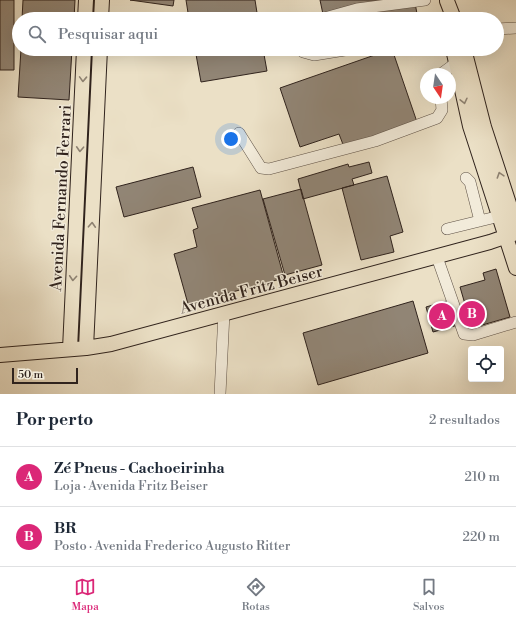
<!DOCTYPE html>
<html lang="pt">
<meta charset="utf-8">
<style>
:root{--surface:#fff;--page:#f6f6f7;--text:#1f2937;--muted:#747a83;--line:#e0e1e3;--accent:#db2777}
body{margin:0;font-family:"Libre Bodoni",serif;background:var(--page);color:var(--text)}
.controls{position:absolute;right:12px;bottom:12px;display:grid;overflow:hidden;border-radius:4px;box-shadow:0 4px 16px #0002}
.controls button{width:36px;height:36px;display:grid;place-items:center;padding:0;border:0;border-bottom:1px solid var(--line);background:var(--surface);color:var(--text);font:20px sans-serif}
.compass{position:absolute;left:420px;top:68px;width:36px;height:36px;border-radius:50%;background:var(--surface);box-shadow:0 4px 16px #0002;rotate:167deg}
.scale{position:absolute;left:12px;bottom:10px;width:66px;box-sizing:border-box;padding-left:4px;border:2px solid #30231d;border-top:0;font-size:11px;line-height:14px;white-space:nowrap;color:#30231d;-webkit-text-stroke:3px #f2ebda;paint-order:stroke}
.you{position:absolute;left:231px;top:139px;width:14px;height:14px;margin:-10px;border:3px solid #fff;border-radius:50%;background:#1a73e8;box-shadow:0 0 0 6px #1a73e833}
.badge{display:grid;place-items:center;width:26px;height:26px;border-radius:50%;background:var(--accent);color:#fff;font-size:13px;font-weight:700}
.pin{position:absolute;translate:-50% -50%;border:2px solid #fff;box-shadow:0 1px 4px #0006}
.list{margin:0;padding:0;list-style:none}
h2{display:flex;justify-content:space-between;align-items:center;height:52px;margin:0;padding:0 16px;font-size:17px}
h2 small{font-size:13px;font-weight:400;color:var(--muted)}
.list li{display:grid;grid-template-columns:26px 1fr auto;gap:12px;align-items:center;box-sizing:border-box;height:60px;padding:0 16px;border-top:1px solid var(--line)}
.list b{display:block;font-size:15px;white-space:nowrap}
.list p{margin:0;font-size:13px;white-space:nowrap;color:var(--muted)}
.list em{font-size:13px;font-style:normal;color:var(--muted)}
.icon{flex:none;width:22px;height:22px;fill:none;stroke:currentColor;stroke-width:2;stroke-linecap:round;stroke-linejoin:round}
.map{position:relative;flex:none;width:516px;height:394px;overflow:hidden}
.search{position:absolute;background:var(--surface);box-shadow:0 4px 16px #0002;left:12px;right:12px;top:12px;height:44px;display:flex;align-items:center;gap:10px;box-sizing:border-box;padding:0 14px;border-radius:22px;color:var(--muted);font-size:15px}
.sheet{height:172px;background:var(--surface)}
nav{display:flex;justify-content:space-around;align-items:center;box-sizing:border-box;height:56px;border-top:1px solid var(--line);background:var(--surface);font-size:11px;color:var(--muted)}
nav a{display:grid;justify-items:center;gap:2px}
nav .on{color:var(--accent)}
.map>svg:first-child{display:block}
</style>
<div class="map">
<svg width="516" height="394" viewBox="0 0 516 394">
<rect width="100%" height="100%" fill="#ebe0c6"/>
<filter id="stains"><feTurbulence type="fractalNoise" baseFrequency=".005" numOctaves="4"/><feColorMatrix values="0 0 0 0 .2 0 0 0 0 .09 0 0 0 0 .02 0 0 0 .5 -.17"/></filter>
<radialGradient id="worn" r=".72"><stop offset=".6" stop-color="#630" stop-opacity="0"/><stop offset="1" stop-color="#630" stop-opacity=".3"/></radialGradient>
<path fill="#918575" stroke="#30231d" d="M0 0H14V70H0Z
M23 0H75L74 19H22Z
M130 0H174L173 6Z
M186 0H255L258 19H189Z
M320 0H402L415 3 418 19H324Z
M21 49H72L69 100 18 97Z
M195 49H263L267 71 201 82Z
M392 49 417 122 344 147 339 134 300 147 280 88Z
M369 162 372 173 352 179 354 185 303 199 298 179 348 164 349 167Z
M193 167 201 197 124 217 116 187Z
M387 176 403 232 390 236 394 252 361 260 342 188Z
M301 189 322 265 285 275 263 199Z
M260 190 284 278 188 304 174 254 197 247 193 230 198 228 192 208Z
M496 269 510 317 472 328 460 287 485 280 483 273Z
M450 300 458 325 433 332 426 307Z
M413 301 428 353 318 385 303 333Z"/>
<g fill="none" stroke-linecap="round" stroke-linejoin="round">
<g stroke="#5f5247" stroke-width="12">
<path id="minor" d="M321 19 357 9 425 0
M497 29 516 28
M301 49 303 52 314 55 351 49
M441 74 456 63
M239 133 261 168 269 169 375 141 437 118 442 110 441 98
M466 178 470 182 480 221
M447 229 500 216
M437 257 464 334 473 335 516 322
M220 394 224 313"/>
</g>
<g stroke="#30231d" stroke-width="16">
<path id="major" d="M447 1 454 19
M85 19 86 0
M101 19 102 0
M453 49 470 126 516 268
M464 49 484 127 516 225
M86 348 100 49
M70 349 84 49
M0 355 86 348 111 344 490 242 516 233"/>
</g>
<use href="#minor" stroke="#f2ebda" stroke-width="11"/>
<use href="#major" stroke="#ebe0c6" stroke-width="14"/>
</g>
<defs><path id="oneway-chevron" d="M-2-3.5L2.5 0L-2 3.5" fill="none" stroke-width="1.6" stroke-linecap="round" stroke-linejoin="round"/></defs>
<g stroke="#8e8272">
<use href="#oneway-chevron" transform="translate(83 79) rotate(92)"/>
<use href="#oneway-chevron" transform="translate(464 101) rotate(77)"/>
<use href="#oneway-chevron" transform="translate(80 149) rotate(93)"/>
<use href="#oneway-chevron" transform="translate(500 175) rotate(-108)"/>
<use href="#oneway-chevron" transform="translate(92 225) rotate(-87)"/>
<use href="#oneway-chevron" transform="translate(73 278) rotate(94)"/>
</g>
<g text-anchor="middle" stroke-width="3" stroke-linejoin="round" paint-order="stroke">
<g font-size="16" fill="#30231d" stroke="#f2ebda">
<text transform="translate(60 198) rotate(-87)" y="6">Avenida Fernando Ferrari</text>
<text transform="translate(251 289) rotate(-15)" y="6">Avenida Fritz Beiser</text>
</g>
</g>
<rect width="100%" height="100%" filter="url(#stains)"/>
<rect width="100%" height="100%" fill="url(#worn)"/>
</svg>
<div class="controls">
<button><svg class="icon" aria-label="locate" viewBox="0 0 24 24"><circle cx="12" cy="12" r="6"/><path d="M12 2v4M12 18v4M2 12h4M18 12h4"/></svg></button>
</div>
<svg class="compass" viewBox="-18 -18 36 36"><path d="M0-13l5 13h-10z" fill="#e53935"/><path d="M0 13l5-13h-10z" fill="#747a83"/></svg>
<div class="scale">50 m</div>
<div class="you"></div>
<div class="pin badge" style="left:442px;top:316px">A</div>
<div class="pin badge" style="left:472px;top:314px">B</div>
<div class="search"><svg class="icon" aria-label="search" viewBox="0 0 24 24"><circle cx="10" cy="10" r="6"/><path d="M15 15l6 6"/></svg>Pesquisar aqui</div>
</div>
<section class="sheet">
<h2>Por perto<small>2 resultados</small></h2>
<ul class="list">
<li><span class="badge">A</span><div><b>Zé Pneus - Cachoeirinha</b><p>Loja · Avenida Fritz Beiser</p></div><em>210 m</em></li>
<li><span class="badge">B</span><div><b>BR</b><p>Posto · Avenida Frederico Augusto Ritter</p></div><em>220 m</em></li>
</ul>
</section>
<nav>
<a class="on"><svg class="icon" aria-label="map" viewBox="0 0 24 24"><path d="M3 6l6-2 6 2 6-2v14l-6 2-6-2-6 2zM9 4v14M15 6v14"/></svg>Mapa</a>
<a><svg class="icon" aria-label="directions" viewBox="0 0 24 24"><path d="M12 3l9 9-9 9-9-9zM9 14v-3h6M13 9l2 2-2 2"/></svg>Rotas</a>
<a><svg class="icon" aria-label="saved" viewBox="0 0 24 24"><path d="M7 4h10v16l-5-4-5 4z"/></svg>Salvos</a>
</nav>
